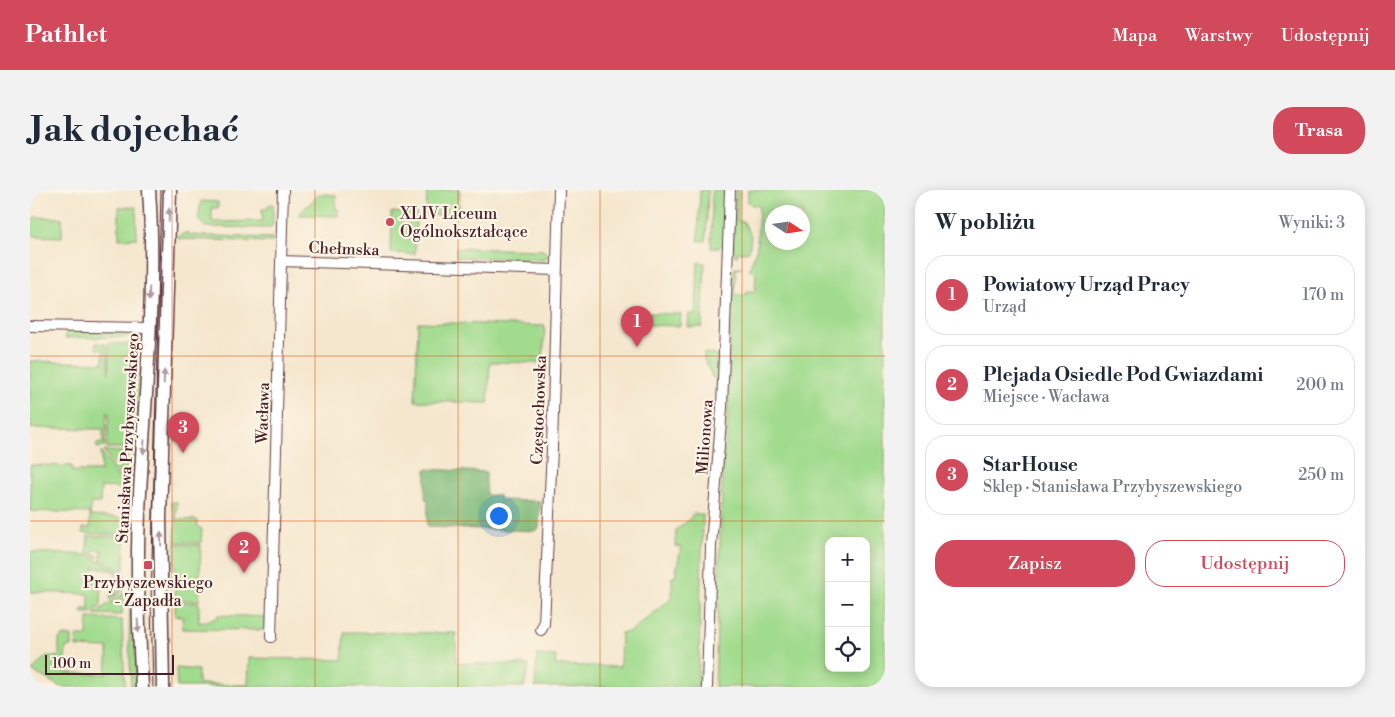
<!DOCTYPE html>
<html lang="pl">
<meta charset="utf-8">
<style>
:root{--surface:#fff;--page:#f2f2f3;--text:#1f2937;--muted:#747a83;--line:#e0e1e3;--accent:#d1495b}
body{margin:0;font-family:"Libre Bodoni",serif;background:var(--page);color:var(--text)}
.controls{position:absolute;right:15px;bottom:15px;display:grid;overflow:hidden;border-radius:10px;box-shadow:0 2px 12px #0003}
.controls button{width:45px;height:45px;display:grid;place-items:center;padding:0;border:0;border-bottom:1px solid var(--line);background:var(--surface);color:var(--text);font:25px sans-serif}
.compass{position:absolute;left:735px;top:15px;width:45px;height:45px;border-radius:50%;background:var(--surface);box-shadow:0 2px 12px #0003;rotate:102deg}
.scale{position:absolute;left:15px;bottom:12px;width:129px;box-sizing:border-box;padding-left:5px;border:2px solid #4a1f2b;border-top:0;font-size:14px;line-height:18px;white-space:nowrap;color:#4a1f2b;-webkit-text-stroke:4px #fcf5e5;paint-order:stroke}
.you{position:absolute;left:468px;top:325px;width:18px;height:18px;margin:-12px;border:4px solid #fff;border-radius:50%;background:#1a73e8;box-shadow:0 0 0 8px #1a73e833}
.badge{display:grid;place-items:center;width:32px;height:32px;border-radius:50%;background:var(--accent);color:#fff;font-size:16px;font-weight:700}
.pin{position:absolute;translate:-50% -41px;filter:drop-shadow(0 1px 2px #0008)}
.pin::after{content:'';position:absolute;top:26px;width:18px;height:15px;background:inherit;clip-path:polygon(0 0,100% 0,50% 100%)}
.list{margin:0;padding:0;list-style:none}
h2{display:flex;justify-content:space-between;align-items:center;height:65px;margin:0;padding:0 20px;font-size:21px}
h2 small{font-size:16px;font-weight:400;color:var(--muted)}
.list li{display:grid;grid-template-columns:32px 1fr auto;gap:15px;align-items:center;box-sizing:border-box;height:80px;margin:0 10px 10px;padding:0 10px;border:1px solid var(--line);border-radius:20px}
.list b{display:block;font-size:19px;white-space:nowrap}
.list p{margin:0;font-size:16px;white-space:nowrap;color:var(--muted)}
.list em{font-size:16px;font-style:normal;color:var(--muted)}
.actions{display:flex;gap:10px;padding:15px 20px}
.actions a{flex:1;padding:11px 0;border:1px solid var(--accent);border-radius:20px;text-align:center;font-size:18px;color:var(--accent)}
.actions .main{background:var(--accent);color:#fff}
.icon{flex:none;width:28px;height:28px;fill:none;stroke:currentColor;stroke-width:2;stroke-linecap:round;stroke-linejoin:round}
.map{position:relative;flex:none;width:855px;height:497px;overflow:hidden;border-radius:20px}
header{display:flex;align-items:center;gap:30px;box-sizing:border-box;height:70px;padding:0 25px;background:var(--accent);color:#fff}
header strong{font-size:24px}
nav{display:flex;gap:28px;margin-inline-start:auto;font-size:18px}
.intro{display:flex;align-items:center;justify-content:space-between;box-sizing:border-box;height:120px;padding:0 30px}
h1{margin:0;font-size:35px}
.button{padding:12px 22px;border-radius:20px;background:var(--accent);color:#fff;font-size:18px;font-weight:700}
main{display:flex;gap:30px;padding:0 30px}
aside{flex:1;background:var(--surface);border-radius:20px;box-shadow:0 2px 12px #0003}
.map>svg:first-child{display:block}
</style>
<header>
<strong>Pathlet</strong>
<nav><a>Mapa</a><a>Warstwy</a><a>Udostępnij</a></nav>
</header>
<div class="intro"><h1>Jak dojechać</h1><a class="button">Trasa</a></div>
<main>
<div class="map">
<svg width="855" height="497" viewBox="0 0 855 497">
<rect width="100%" height="100%" fill="#fcf5e5"/>
<filter id="ink" filterUnits="userSpaceOnUse"><feTurbulence type="fractalNoise" baseFrequency=".02" numOctaves="2"/><feDisplacementMap in="SourceGraphic" scale="10" xChannelSelector="R" yChannelSelector="G"/><feConvolveMatrix kernelMatrix="1 2 1 2 8 2 1 2 1" color-interpolation-filters="sRGB"/></filter>
<filter id="wash" filterUnits="userSpaceOnUse"><feTurbulence type="fractalNoise" baseFrequency=".0096" numOctaves="4" result="noise"/><feDisplacementMap in="SourceGraphic" scale="20" xChannelSelector="R" yChannelSelector="G"/><feGaussianBlur stdDeviation="1.12" result="paint"/><feColorMatrix in="noise" values="0 0 0 0 0 0 0 0 0 0 0 0 0 0 0 0 0 1.4 0 .05"/><feComposite in="paint" operator="in"/></filter>
<g filter="url(#wash)">
<rect width="100%" height="100%" fill="#f5e7ce"/>
<path fill="#a1db8e" stroke="#767d5c" fill-rule="evenodd" d="M397 0H430L429 25H396Z
M670 0H678L676 51H668Z
M682 0H696L694 53 689 58H681Z
M705 0H709L708 31 714 32 721 46 719 61 707 63V67L703 63Z
M718 0H855V497H685L693 268 697 240 702 83 705 78H713L706 79 705 105H715L718 101H725L726 82 719 80 727 57 729 16 722 15 718 12ZM772 22V52H742V22ZM799 351H836V478H799Z
M289 4 306 5V20H309V26L268 25Z
M171 11 188 12V18H182V32L233 31 232 19H238V15L243 14V35L239 38 175 37 168 30Z
M89 17H106L107 48 89 49Z
M362 22 386 23 385 64 361 63Z
M5 27 32 28V47L5 46 1 44 0 32Z
M158 42V45L243 48V52L148 49V46Z
M426 58 513 60 518 64 515 70 426 67Z
M668 72 675 73 672 137H658L659 124H666Z
M619 123 651 124 650 136 619 135Z
M388 132 515 136 513 173 460 172 458 213 385 211Z
M36 140 99 142 98 147 35 148Z
M108 143 113 148 110 241 106 295 103 296Z
M66 153 76 154 79 184V153L101 154 97 258H77L79 223H77L75 256 67 258V253H73V239L0 238V171L73 173V159H66Z
M674 163 683 164 689 168 688 189 683 188 674 169Z
M74 261 97 262V296L76 264Z
M71 262 96 298 71 297 70 313H61L60 326 96 328 95 345 52 343 53 338H60V323L0 321V275L42 276V281H71Z
M141 312H147L146 329 167 330V336L172 339 171 353 145 352 146 330Z
M663 324H673L668 497H505L507 465 526 466 525 475 590 477 591 443 600 442 642 408V387H645L651 357 645 356 646 340 658 331Z
M58 346 95 347 94 382 71 370 72 360H64L63 365H68L67 368 57 362Z
M145 354 171 355 169 411 145 410Z
M0 362 57 365 94 384V393H91L90 399 94 400 80 410V405H85L86 382 64 377 63 391H72L71 416 61 423H52V419H59V404L0 402Z
M100 397H102L107 497H101L99 451Z
M94 403 92 425 64 424Z
M145 412 169 413V433L187 428 188 425 236 427V440L153 439 152 426H145Z
M58 428 92 430 95 497H31L2 481 16 466 29 467V449L33 446H42V457H36L34 483 76 484 78 458 46 457 47 446H57Z
M314 442 426 443V473L499 475 494 497H147L146 478 168 480V494L218 495 219 468 312 470Z"/>
<path fill="#80bb79" stroke="#656d52" d="M396 279 456 282V305H469V310L510 311 509 338 505 341 397 337 398 309H395Z"/>
</g>
<g filter="url(#ink)">
<g fill="none" stroke-linecap="round" stroke-linejoin="round">
<g stroke="#643d43" stroke-width="12">
<path id="minor" d="M251 71 527 80
M0 136 118 138
M511 440 514 434 522 259 529 0
M241 447 253 0
M677 497 681 356 692 218 700 0"/>
</g>
<g stroke="#643d43" stroke-width="15">
<path id="major" d="M112 497C108 432 106 368 110 303 115 203 126 101 119 0
M133 497 130 329 140 0"/>
</g>
<use href="#minor" stroke="#fff" stroke-width="10"/>
<use href="#major" stroke="#fff" stroke-width="12"/>
<path stroke="#4a1f2b" stroke-width="1" d="M123 497 121 413 131 0"/>
</g>
<defs><path id="oneway-solid" d="M-6-.8H1V-3.2L6.5 0L1 3.2V.8H-6Z" transform="scale(1.25)"/></defs>
<g fill="#ae9aa0">
<use href="#oneway-solid" transform="translate(139 25) rotate(-88)"/>
<use href="#oneway-solid" transform="translate(119 104) rotate(92)"/>
<use href="#oneway-solid" transform="translate(134 187) rotate(-88)"/>
<use href="#oneway-solid" transform="translate(114 257) rotate(94)"/>
<use href="#oneway-solid" transform="translate(131 349) rotate(-92)"/>
<use href="#oneway-solid" transform="translate(108 436) rotate(87)"/>
</g>
</g>
<path fill="none" stroke="#e0560e" stroke-width="1" stroke-opacity="0.55" d="M142 0V497M285 0V497M428 0V497M570 0V497M712 0V497M0 166H855M0 331H855"/>
<g fill="#d1495b" stroke="#fcf5e5" stroke-width="2">
<circle cx="360" cy="32" r="5"/>
<rect x="113" y="370" width="10" height="10" rx="2.5"/>
</g>
<g text-anchor="middle" stroke-width="4.5" stroke-linejoin="round" paint-order="stroke">
<g font-size="16" fill="#4a1f2b" stroke="#fcf5e5" text-anchor="start">
<text x="370" y="29">XLIV Liceum<tspan x="370" dy="18">Ogólnokształcące</tspan></text>
<text x="118" y="398" text-anchor="middle">Przybyszewskiego<tspan x="118" dy="18">- Zapadła</tspan></text>
</g>
<g font-size="16" fill="#4a1f2b" stroke="#fcf5e5">
<text transform="translate(314 58) rotate(2)" y="6">Chełmska</text>
<text transform="translate(508 220) rotate(-88)" y="6">Częstochowska</text>
<text transform="translate(232 223) rotate(-88)" y="6">Wacława</text>
<text transform="translate(674 247) rotate(-86)" y="6">Milionowa</text>
<text transform="translate(97 248) rotate(-87)" y="6">Stanisława Przybyszewskiego</text>
</g>
</g>
</svg>
<div class="controls">
<button>+</button>
<button>−</button>
<button><svg class="icon" aria-label="locate" viewBox="0 0 24 24"><circle cx="12" cy="12" r="6"/><path d="M12 2v4M12 18v4M2 12h4M18 12h4"/></svg></button>
</div>
<svg class="compass" viewBox="-18 -18 36 36"><path d="M0-13l5 13h-10z" fill="#e53935"/><path d="M0 13l5-13h-10z" fill="#747a83"/></svg>
<div class="scale">100 m</div>
<div class="you"></div>
<div class="pin badge" style="left:607px;top:157px">1</div>
<div class="pin badge" style="left:214px;top:383px">2</div>
<div class="pin badge" style="left:153px;top:263px">3</div>
</div>
<aside>
<h2>W pobliżu<small>Wyniki: 3</small></h2>
<ul class="list">
<li><span class="badge">1</span><div><b>Powiatowy Urząd Pracy</b><p>Urząd</p></div><em>170 m</em></li>
<li><span class="badge">2</span><div><b>Plejada Osiedle Pod Gwiazdami</b><p>Miejsce · Wacława</p></div><em>200 m</em></li>
<li><span class="badge">3</span><div><b>StarHouse</b><p>Sklep · Stanisława Przybyszewskiego</p></div><em>250 m</em></li>
</ul>
<div class="actions"><a class="main">Zapisz</a><a>Udostępnij</a></div>
</aside>
</main>
